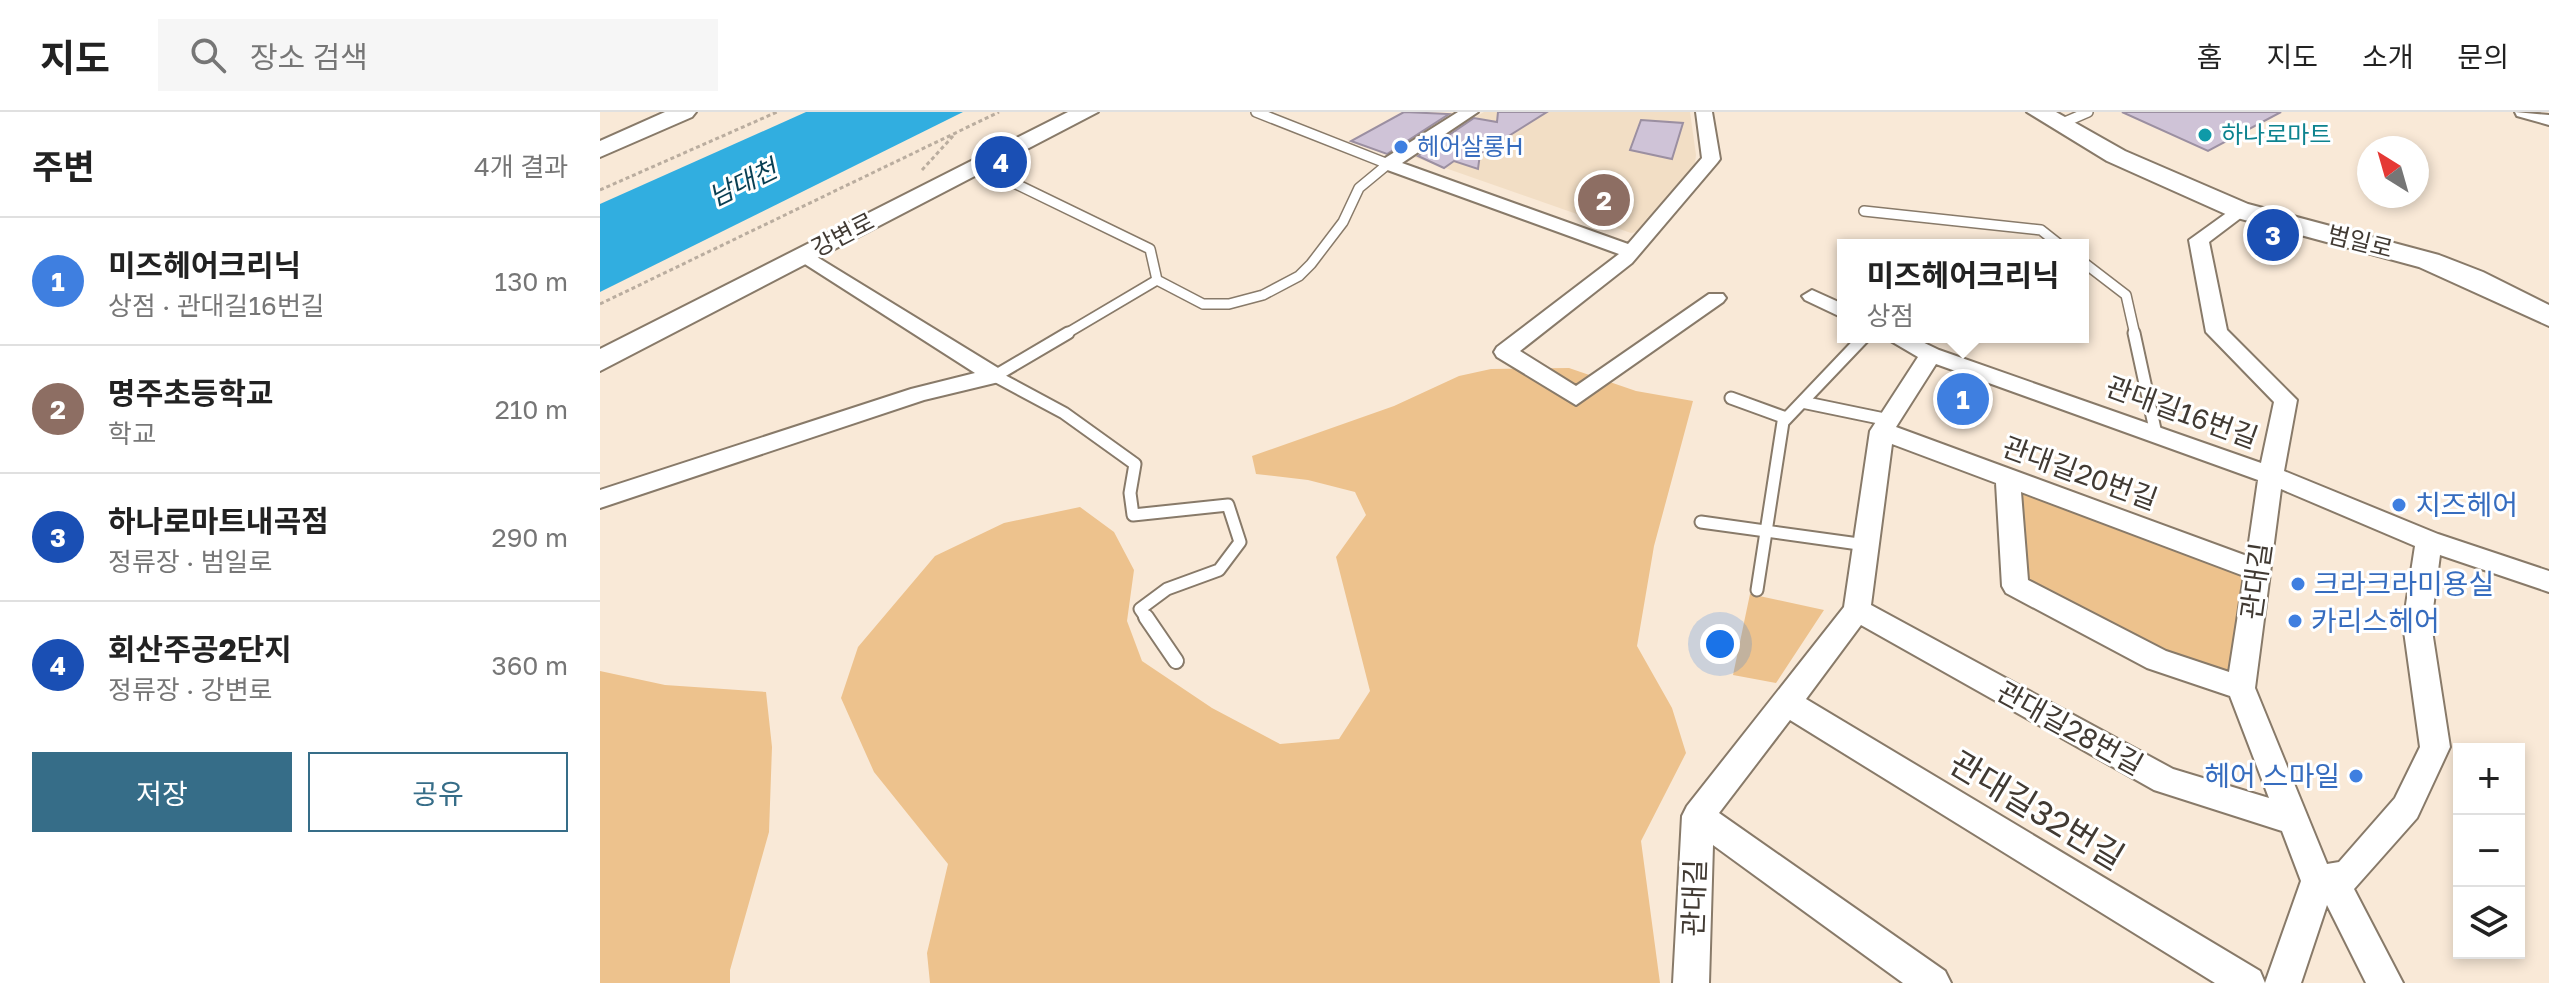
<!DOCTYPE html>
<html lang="ko">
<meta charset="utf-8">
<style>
:root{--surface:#fff;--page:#f6f6f6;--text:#222;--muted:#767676;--line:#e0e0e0;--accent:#366d88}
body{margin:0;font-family:"Golos Text","Noto Sans KR",sans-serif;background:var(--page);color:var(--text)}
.controls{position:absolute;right:24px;bottom:24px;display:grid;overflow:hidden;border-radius:0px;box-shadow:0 4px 12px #0003}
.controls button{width:72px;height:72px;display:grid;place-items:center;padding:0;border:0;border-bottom:2px solid var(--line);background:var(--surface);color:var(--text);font:40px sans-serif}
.compass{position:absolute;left:1757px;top:24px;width:72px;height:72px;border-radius:50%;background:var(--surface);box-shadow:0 4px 12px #0003;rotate:323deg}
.you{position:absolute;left:1120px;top:532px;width:28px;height:28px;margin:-20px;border:6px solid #fff;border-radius:50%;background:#1a73e8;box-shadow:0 0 0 12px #1a73e833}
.badge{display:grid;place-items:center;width:52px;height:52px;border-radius:50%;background:var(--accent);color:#fff;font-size:26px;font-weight:700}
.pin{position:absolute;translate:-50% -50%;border:4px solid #fff;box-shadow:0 2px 8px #0006}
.popup{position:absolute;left:1237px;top:127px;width:252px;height:104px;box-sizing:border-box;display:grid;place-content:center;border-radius:0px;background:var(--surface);filter:drop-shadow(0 2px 6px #0005);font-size:26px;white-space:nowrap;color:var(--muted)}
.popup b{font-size:30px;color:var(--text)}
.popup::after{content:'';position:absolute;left:50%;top:100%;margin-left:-16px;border:16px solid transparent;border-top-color:var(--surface)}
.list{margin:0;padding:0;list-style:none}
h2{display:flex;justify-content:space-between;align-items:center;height:104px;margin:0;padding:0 32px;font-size:34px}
h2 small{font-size:26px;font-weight:400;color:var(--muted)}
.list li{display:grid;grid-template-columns:52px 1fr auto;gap:24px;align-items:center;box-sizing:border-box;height:128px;padding:0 32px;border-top:2px solid var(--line)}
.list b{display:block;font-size:30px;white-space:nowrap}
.list p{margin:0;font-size:26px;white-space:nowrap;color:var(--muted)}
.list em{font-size:26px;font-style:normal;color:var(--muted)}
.actions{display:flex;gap:16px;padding:24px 32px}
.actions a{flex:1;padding:18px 0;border:2px solid var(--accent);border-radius:0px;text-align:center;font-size:28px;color:var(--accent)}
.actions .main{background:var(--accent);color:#fff}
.icon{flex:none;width:44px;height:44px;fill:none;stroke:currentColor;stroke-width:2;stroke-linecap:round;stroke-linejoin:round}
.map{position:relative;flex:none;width:1949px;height:871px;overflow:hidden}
header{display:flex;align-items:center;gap:48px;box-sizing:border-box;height:112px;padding:0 40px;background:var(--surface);border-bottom:2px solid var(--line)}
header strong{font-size:38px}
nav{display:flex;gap:44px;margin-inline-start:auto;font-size:28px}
.search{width:560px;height:72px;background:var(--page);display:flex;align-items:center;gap:20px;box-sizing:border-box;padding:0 28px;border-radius:0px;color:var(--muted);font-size:30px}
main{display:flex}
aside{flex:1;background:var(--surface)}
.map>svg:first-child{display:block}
</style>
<header>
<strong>지도</strong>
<div class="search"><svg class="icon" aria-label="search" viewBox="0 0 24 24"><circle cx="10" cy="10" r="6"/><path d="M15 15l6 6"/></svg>장소 검색</div>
<nav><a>홈</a><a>지도</a><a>소개</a><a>문의</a></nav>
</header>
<main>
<aside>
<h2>주변<small>4개 결과</small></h2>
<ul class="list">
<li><span class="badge" style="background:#3f7fe0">1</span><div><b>미즈헤어크리닉</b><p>상점 · 관대길16번길</p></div><em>130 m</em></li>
<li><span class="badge" style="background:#8d6e63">2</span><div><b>명주초등학교</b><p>학교</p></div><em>210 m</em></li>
<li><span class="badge" style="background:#1a4fb4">3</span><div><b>하나로마트내곡점</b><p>정류장 · 범일로</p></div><em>290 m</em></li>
<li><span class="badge" style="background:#1a4fb4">4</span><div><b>회산주공2단지</b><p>정류장 · 강변로</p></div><em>360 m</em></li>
</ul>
<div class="actions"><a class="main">저장</a><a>공유</a></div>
</aside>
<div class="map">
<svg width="1949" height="871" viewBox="0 0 1949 871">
<rect width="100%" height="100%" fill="#f9e9d7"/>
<path fill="#f2dec5" d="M884 0H1090L1096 43 1094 59 1049 118 1031 121 811 44Z"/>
<path fill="#edc28d" d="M969 256 1036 279 1093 289 1054 434 1037 534 1072 596 1086 641 1041 729 1060 871H330L327 841 348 752 274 660 241 586 258 535 335 444 404 411 480 395 514 420 534 458 527 509 542 549 612 596 680 632 739 627 770 579 736 445 766 403 755 380 708 368 656 362 652 344 794 294 859 264 891 257Z
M1408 366 1657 458 1641 576 1415 474Z
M1150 482 1224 498 1176 571 1133 563Z
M0 559 65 573 166 580 172 635 169 720 130 858V871H0Z"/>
<path fill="#31aee0" d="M206 0H363L0 180V92Z"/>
<path fill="#cfc3d7" stroke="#9b8fa1" stroke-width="2" d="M804 0 849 2 787 42 751 29Z
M898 0H947L880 42 878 57 854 49 844 56 818 44 874 6 897 10Z
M1522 0H1681L1608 39Z
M1041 8 1083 11 1072 47 1030 38Z"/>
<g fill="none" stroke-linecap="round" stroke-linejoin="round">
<g stroke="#887a69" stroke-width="12">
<path id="lane-far2" d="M1458 13 1488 0
M410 69 550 137 557 168
M1264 99 1441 118 1460 133
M1483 150 1526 183 1535 223
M557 168 603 192H629L663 183 699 164 711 152 743 110 759 76 788 52 656 0
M464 223 557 168"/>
</g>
<g stroke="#887a69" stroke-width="15">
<path id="lane-far1" d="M1534 221 1556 322
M395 264 464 301 535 352 530 381 533 403 628 393 640 430 619 458 567 477 540 497 547 507
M395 264 468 221
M1131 286 1186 306
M1202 290 1289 308
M1101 410 1266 433
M1157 478 1183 310 1264 225"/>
</g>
<g stroke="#887a69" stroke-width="18">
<path id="lane" d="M546 505 576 549"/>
</g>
<g stroke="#887a69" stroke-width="4">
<path id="street" d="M858 0H878L802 51 1028 132 1102 46 1096 0H1112L1120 47 1117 51 1032 151 920 239 976 274 1109 182H1123L1126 186 1123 190 976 293 897 245 894 240 897 235 1019 142 782 56V48Z
M1915 0 1949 3V13L1917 4Z
M1639 92 1648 98 1646 102 1609 130 1627 218 1697 288 1684 359 1838 422 1949 459V480L1840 443 1831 512 1850 635 1817 706 1754 777 1803 871H1766L1727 793 1701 871H1615L1190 608 1119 701 1345 859 1351 871H1303L1113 733 1109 871H1073L1082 704 1087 694 1244 495 1270 319 1318 245 1284 225H1312L1339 238 1661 351 1674 290 1606 220 1589 128ZM1336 252 1658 368 1647 444 1296 315ZM1292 332 1396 371 1402 474 1406 481 1547 556 1630 584 1669 686 1573 657 1271 493ZM1681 377 1815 434 1803 512 1820 635 1795 686 1739 750 1727 752 1655 576ZM1421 380 1644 464 1629 560 1566 539 1428 468ZM1261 513 1554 678 1682 719 1701 769 1665 871 1660 859 1206 587Z
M204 137 403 259 406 264 403 269 324 288 0 396V378L311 277 375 261 197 147 194 143Z
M1212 178 1243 192V206L1205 188 1202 184Z"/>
</g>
<g stroke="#887a69" stroke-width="4">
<path id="secondary" d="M65 0H96L92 5 0 45V29Z
M468 0H498L0 259V237Z
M1427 0H1456L1525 39 1648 92 1839 143 1883 160 1949 193V214L1819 155 1630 104 1507 49Z"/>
</g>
<path stroke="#baad9f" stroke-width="3" stroke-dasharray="4 3" stroke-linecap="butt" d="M322 58 354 23
M0 78 177 0
M0 192 399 0"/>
<use href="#lane-far2" stroke="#fff" stroke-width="9"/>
<use href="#lane-far1" stroke="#fff" stroke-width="11"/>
<use href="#lane" stroke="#fff" stroke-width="14"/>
<use href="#street" fill="#fff" fill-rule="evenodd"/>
<use href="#secondary" fill="#fff" fill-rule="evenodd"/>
</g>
<circle fill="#0f9aa8" stroke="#fff" stroke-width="3" cx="1605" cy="23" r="8"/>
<g fill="#3f7fe0" stroke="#fff" stroke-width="3">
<circle cx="801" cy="35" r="8"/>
<circle cx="1799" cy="393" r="8"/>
<circle cx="1698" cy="472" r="8"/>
<circle cx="1695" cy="509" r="8"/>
<circle cx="1756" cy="664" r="8"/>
</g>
<g text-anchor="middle" stroke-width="6" stroke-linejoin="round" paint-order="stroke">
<g font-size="24" fill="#0d838f" stroke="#fff" text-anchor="start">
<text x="1621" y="31">하나로마트</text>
</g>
<g font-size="24" fill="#366cbe" stroke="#fff" text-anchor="start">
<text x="817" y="43">헤어살롱H</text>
</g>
<g font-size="24" fill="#413a33" stroke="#fff">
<text transform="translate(243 123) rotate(-27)" y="8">강변로</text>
<text transform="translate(1760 130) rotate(14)" y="8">범일로</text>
</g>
<g font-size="26" font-style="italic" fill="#0a3f53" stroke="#fff">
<text transform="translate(143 71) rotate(-26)" y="9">남대천</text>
</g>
<g font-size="28" fill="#413a33" stroke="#fff">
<text transform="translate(1582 300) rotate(20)" y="10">관대길16번길</text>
<text transform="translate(1480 361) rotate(20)" y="10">관대길20번길</text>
<text transform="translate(1656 469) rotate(-82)" y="10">관대길</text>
<text transform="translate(1470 616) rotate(29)" y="10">관대길28번길</text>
<text transform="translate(1094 786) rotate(-88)" y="10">관대길</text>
</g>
<g font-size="28" fill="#366cbe" stroke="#fff" text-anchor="start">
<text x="1815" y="403">치즈헤어</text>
<text x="1714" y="482">크라크라미용실</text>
<text x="1711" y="519">카리스헤어</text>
<text x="1740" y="674" text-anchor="end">헤어 스마일</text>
</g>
<g font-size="34" fill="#413a33" stroke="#fff">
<text transform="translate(1437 698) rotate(31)" y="12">관대길32번길</text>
</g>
</g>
</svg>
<div class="controls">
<button>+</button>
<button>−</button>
<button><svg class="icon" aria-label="layers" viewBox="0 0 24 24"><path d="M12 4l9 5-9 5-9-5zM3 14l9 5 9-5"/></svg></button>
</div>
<svg class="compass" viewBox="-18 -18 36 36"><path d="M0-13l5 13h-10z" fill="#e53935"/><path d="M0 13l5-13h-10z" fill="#767676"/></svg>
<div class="you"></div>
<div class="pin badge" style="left:1363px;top:287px;background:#3f7fe0">1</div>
<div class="popup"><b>미즈헤어크리닉</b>상점</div>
<div class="pin badge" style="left:1004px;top:88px;background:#8d6e63">2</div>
<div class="pin badge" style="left:1673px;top:123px;background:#1a4fb4">3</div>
<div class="pin badge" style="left:401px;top:50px;background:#1a4fb4">4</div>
</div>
</main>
